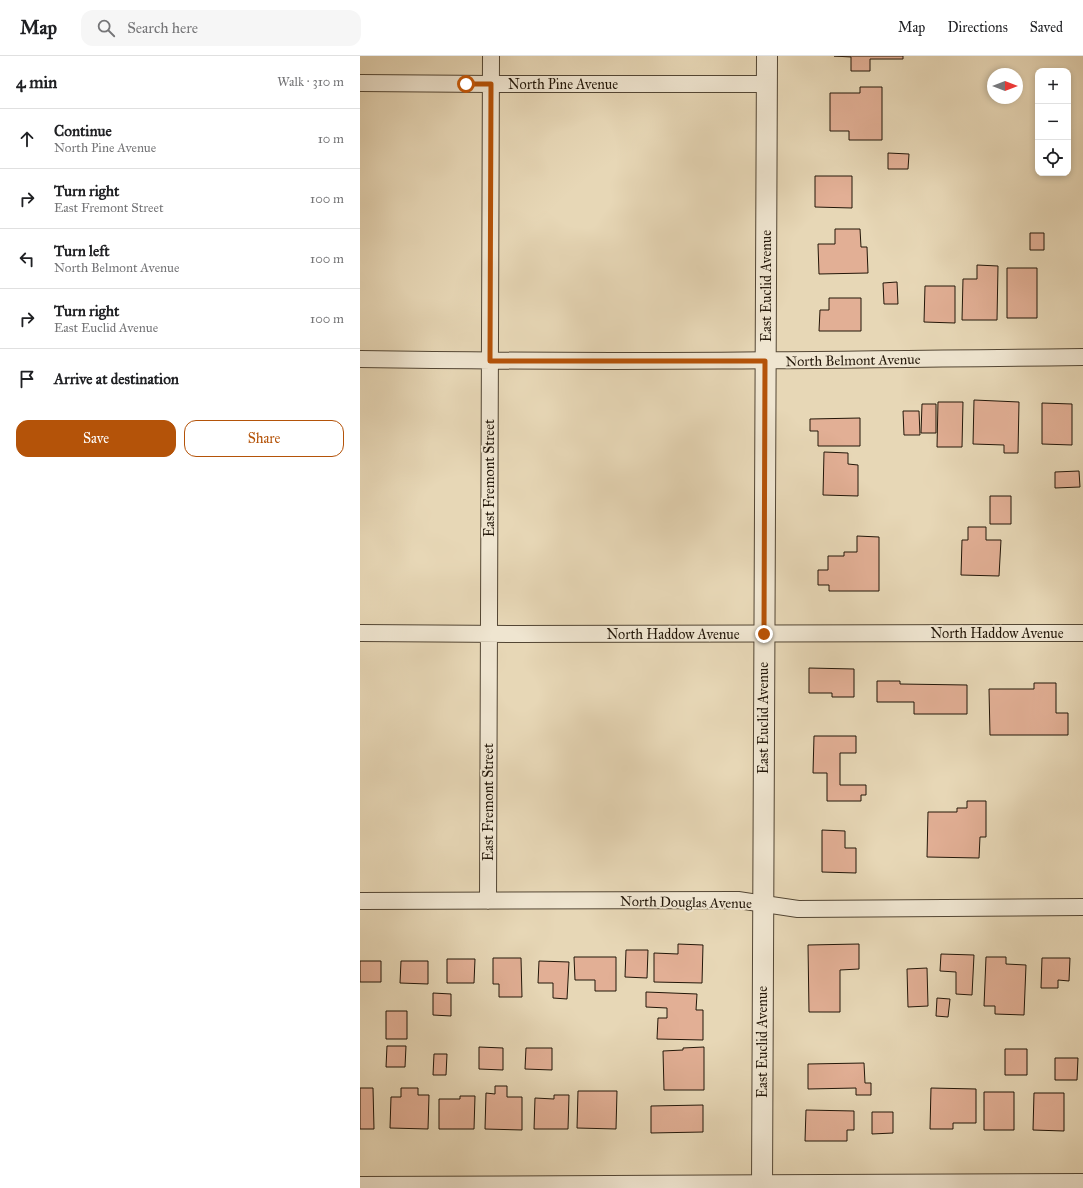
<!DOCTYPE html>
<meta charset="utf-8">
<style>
:root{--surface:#fff;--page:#f6f6f6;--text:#202124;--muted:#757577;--line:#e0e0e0;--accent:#b45309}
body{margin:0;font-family:"IM FELL Great Primer",serif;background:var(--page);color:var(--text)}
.controls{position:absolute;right:12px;top:12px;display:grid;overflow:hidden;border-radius:8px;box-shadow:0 2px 6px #0003}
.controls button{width:36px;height:36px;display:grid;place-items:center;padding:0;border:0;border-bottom:1px solid var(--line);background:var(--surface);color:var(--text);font:20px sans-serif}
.compass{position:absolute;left:627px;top:12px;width:36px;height:36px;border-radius:50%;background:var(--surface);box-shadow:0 2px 6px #0003;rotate:90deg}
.stop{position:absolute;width:12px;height:12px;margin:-9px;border:3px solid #b45309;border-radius:50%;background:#fff}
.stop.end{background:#b45309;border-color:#fff;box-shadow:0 1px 4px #0008}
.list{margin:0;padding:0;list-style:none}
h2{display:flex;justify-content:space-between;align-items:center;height:52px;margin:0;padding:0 16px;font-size:17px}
h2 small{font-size:13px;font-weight:400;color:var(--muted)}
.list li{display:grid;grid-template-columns:26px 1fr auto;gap:12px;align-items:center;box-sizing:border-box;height:60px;padding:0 16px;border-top:1px solid var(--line)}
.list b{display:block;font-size:15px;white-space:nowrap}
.list p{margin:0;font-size:13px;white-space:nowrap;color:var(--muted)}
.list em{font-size:13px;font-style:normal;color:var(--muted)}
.actions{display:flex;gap:8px;padding:12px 16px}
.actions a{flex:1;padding:9px 0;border:1px solid var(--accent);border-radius:12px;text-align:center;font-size:14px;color:var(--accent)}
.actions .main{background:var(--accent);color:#fff}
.icon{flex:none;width:22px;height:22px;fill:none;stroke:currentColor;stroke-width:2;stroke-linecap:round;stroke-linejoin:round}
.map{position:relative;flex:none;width:723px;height:1132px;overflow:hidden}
header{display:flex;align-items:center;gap:24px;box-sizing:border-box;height:56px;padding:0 20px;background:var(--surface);border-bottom:1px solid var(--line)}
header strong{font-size:19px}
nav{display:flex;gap:22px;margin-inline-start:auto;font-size:14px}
.search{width:280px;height:36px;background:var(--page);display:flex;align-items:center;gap:10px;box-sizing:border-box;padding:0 14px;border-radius:12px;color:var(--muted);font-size:15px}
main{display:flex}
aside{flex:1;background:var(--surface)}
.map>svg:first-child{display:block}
</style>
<header>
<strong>Map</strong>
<div class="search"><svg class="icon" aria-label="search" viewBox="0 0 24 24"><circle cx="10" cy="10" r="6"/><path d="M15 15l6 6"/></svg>Search here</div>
<nav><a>Map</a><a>Directions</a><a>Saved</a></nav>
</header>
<main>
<aside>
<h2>4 min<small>Walk · 310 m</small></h2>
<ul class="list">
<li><svg class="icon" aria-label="ahead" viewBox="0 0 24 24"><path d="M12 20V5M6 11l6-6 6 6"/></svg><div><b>Continue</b><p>North Pine Avenue</p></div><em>10 m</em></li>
<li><svg class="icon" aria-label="right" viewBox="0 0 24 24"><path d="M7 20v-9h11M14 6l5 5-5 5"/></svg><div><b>Turn right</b><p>East Fremont Street</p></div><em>100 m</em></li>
<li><svg class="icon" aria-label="left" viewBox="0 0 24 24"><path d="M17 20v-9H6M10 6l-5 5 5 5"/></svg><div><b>Turn left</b><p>North Belmont Avenue</p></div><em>100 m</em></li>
<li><svg class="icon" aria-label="right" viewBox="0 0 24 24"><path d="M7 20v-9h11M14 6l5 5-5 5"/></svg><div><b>Turn right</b><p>East Euclid Avenue</p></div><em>100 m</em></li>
<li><svg class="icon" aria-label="arrive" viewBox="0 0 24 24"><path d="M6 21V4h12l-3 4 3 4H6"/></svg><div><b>Arrive at destination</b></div></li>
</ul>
<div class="actions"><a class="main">Save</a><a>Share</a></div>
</aside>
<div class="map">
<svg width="723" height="1132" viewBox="0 0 723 1132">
<rect width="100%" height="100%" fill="#e7d7b6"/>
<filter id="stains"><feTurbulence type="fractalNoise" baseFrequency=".005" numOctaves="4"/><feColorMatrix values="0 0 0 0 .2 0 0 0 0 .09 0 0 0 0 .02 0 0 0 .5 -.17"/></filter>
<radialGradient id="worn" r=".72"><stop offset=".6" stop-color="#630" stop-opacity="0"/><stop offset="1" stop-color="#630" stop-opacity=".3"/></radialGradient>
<path fill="#e2af95" stroke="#221608" d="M474 0H543V3H510V15H491V1Z
M500 31H522V84H489V75H470V37H500Z
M528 97 549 98 548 113H528Z
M455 120H492V152L455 151Z
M475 173H500L501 191H507L508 217 459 218 458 188H475Z
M670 177H684V194H670Z
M617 209 638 210 637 264H602L603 223H617Z
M647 212H677V262H647Z
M537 226 538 248H524L523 227Z
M565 230H595V267L564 266Z
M469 242H501V275H459L460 254H469Z
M614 344 659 346 658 397H644V389L613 388Z
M578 346H603L602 391H577Z
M682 347 712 348V389L682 388Z
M562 348H576V377H561Z
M543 355H559L560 379H544Z
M500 362V390H458V375H450V363Z
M464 396 488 397V408L498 409V440L463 439Z
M719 415 720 431 695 432V416Z
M630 440H651V468H630Z
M608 471H626V484H641L639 520 601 519 602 484H608Z
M497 480 519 481V535H469V529H458V514H468V500H484V496H497Z
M449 612 494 613V641H472V637H449Z
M517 625H540V628L607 629V658H554V646H517Z
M674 627H696V657H708V679H630L629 633H674Z
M454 680H496V697H480V729H506V739H501V745H467V717H453Z
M607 745H626V781H620L619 802 567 801 568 756H597V752H607Z
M462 774 485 775V792H496V817L462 816Z
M318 888 343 889 342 927 294 926V897L318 898Z
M499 888V913L480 914V956H449L448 889Z
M266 894H288L287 922 265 921Z
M581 898 614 899 612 939 596 938V916L580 915Z
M214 901H256V935H235V924H215Z
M626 901H646V908L666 909 664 959 635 958V950H624Z
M133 902H161L162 941H139V928H133Z
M682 902H710L709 925 698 924V932H681Z
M87 903H115L114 927H87Z
M0 905H21V926H0Z
M41 905H68V928L40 927Z
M179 905 209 906 207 943 193 942V927H178Z
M567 912 568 950 548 951 547 913Z
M286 936 337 938 336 954H343V984L297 983 298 962H307V952L286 951Z
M73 937 91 938V960L73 959Z
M577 942 590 943 588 961 576 960Z
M26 955H47V983H26Z
M27 990H46L45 1011H26Z
M119 991 143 992V1014L119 1013Z
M344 991V1034H304L303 995 323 994V992Z
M166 992H192V1014L165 1013Z
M645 993H667V1019H645Z
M74 998H87L86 1019H73Z
M695 1002H718L717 1024H695Z
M504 1007 505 1027H511V1039H496V1032L448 1033V1008Z
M135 1030H147V1041H162V1074L125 1073 126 1037 135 1038Z
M0 1032H13L14 1073H0Z
M41 1032H58V1039H69L68 1073 30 1072 31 1041H41Z
M571 1032 616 1033V1067H593V1073H570Z
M218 1035H257L256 1073 217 1072Z
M624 1036H654V1074H624Z
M674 1037H704V1075L673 1074Z
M194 1039H209L208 1073H174L175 1042 194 1043Z
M100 1040H115L114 1073H79V1043H100Z
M343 1049V1076L291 1077V1050Z
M446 1054 494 1055V1074H487V1085H445Z
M512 1056H533V1077L512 1078Z"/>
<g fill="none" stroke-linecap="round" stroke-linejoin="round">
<g stroke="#534634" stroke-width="18">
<path id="minor" d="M0 27 131 28H407
M0 303C241 307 482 304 723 301
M0 577 152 578 723 577
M0 845 378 844 438 853 723 851
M128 845 131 0
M0 1129 723 1126"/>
</g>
<g stroke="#534634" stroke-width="22">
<path id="tertiary" d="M402 1132 407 0"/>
</g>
<use href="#minor" stroke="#efe5d0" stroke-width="16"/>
<use href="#tertiary" stroke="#efe5d0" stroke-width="20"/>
</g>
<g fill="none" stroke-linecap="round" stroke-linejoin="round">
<path stroke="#b45309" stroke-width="5" d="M106 28H131L130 305H405L404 578"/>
</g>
<g text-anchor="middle" stroke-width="4" stroke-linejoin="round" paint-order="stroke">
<g font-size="14" fill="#221608" stroke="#efe5d0">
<text x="203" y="33">North Pine Avenue</text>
<text transform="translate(406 230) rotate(-90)" y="5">East Euclid Avenue</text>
<text transform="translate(493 304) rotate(-1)" y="5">North Belmont Avenue</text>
<text transform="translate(129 422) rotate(-90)" y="5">East Fremont Street</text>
<text x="637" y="582">North Haddow Avenue</text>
<text x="313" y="583">North Haddow Avenue</text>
<text transform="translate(403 662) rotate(-90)" y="5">East Euclid Avenue</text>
<text transform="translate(128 746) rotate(-90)" y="5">East Fremont Street</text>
<text transform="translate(326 846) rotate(1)" y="5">North Douglas Avenue</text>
<text transform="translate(402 986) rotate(-90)" y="5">East Euclid Avenue</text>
</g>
</g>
<rect width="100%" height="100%" filter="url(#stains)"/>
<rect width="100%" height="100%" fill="url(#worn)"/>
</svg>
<div class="controls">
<button>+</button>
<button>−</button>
<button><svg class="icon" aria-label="locate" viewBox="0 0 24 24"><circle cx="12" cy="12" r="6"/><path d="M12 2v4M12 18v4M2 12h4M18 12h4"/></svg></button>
</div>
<svg class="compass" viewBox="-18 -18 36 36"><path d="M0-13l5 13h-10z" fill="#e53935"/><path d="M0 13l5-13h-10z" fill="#757577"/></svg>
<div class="stop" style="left:106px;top:28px"></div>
<div class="stop end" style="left:404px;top:578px"></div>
</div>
</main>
